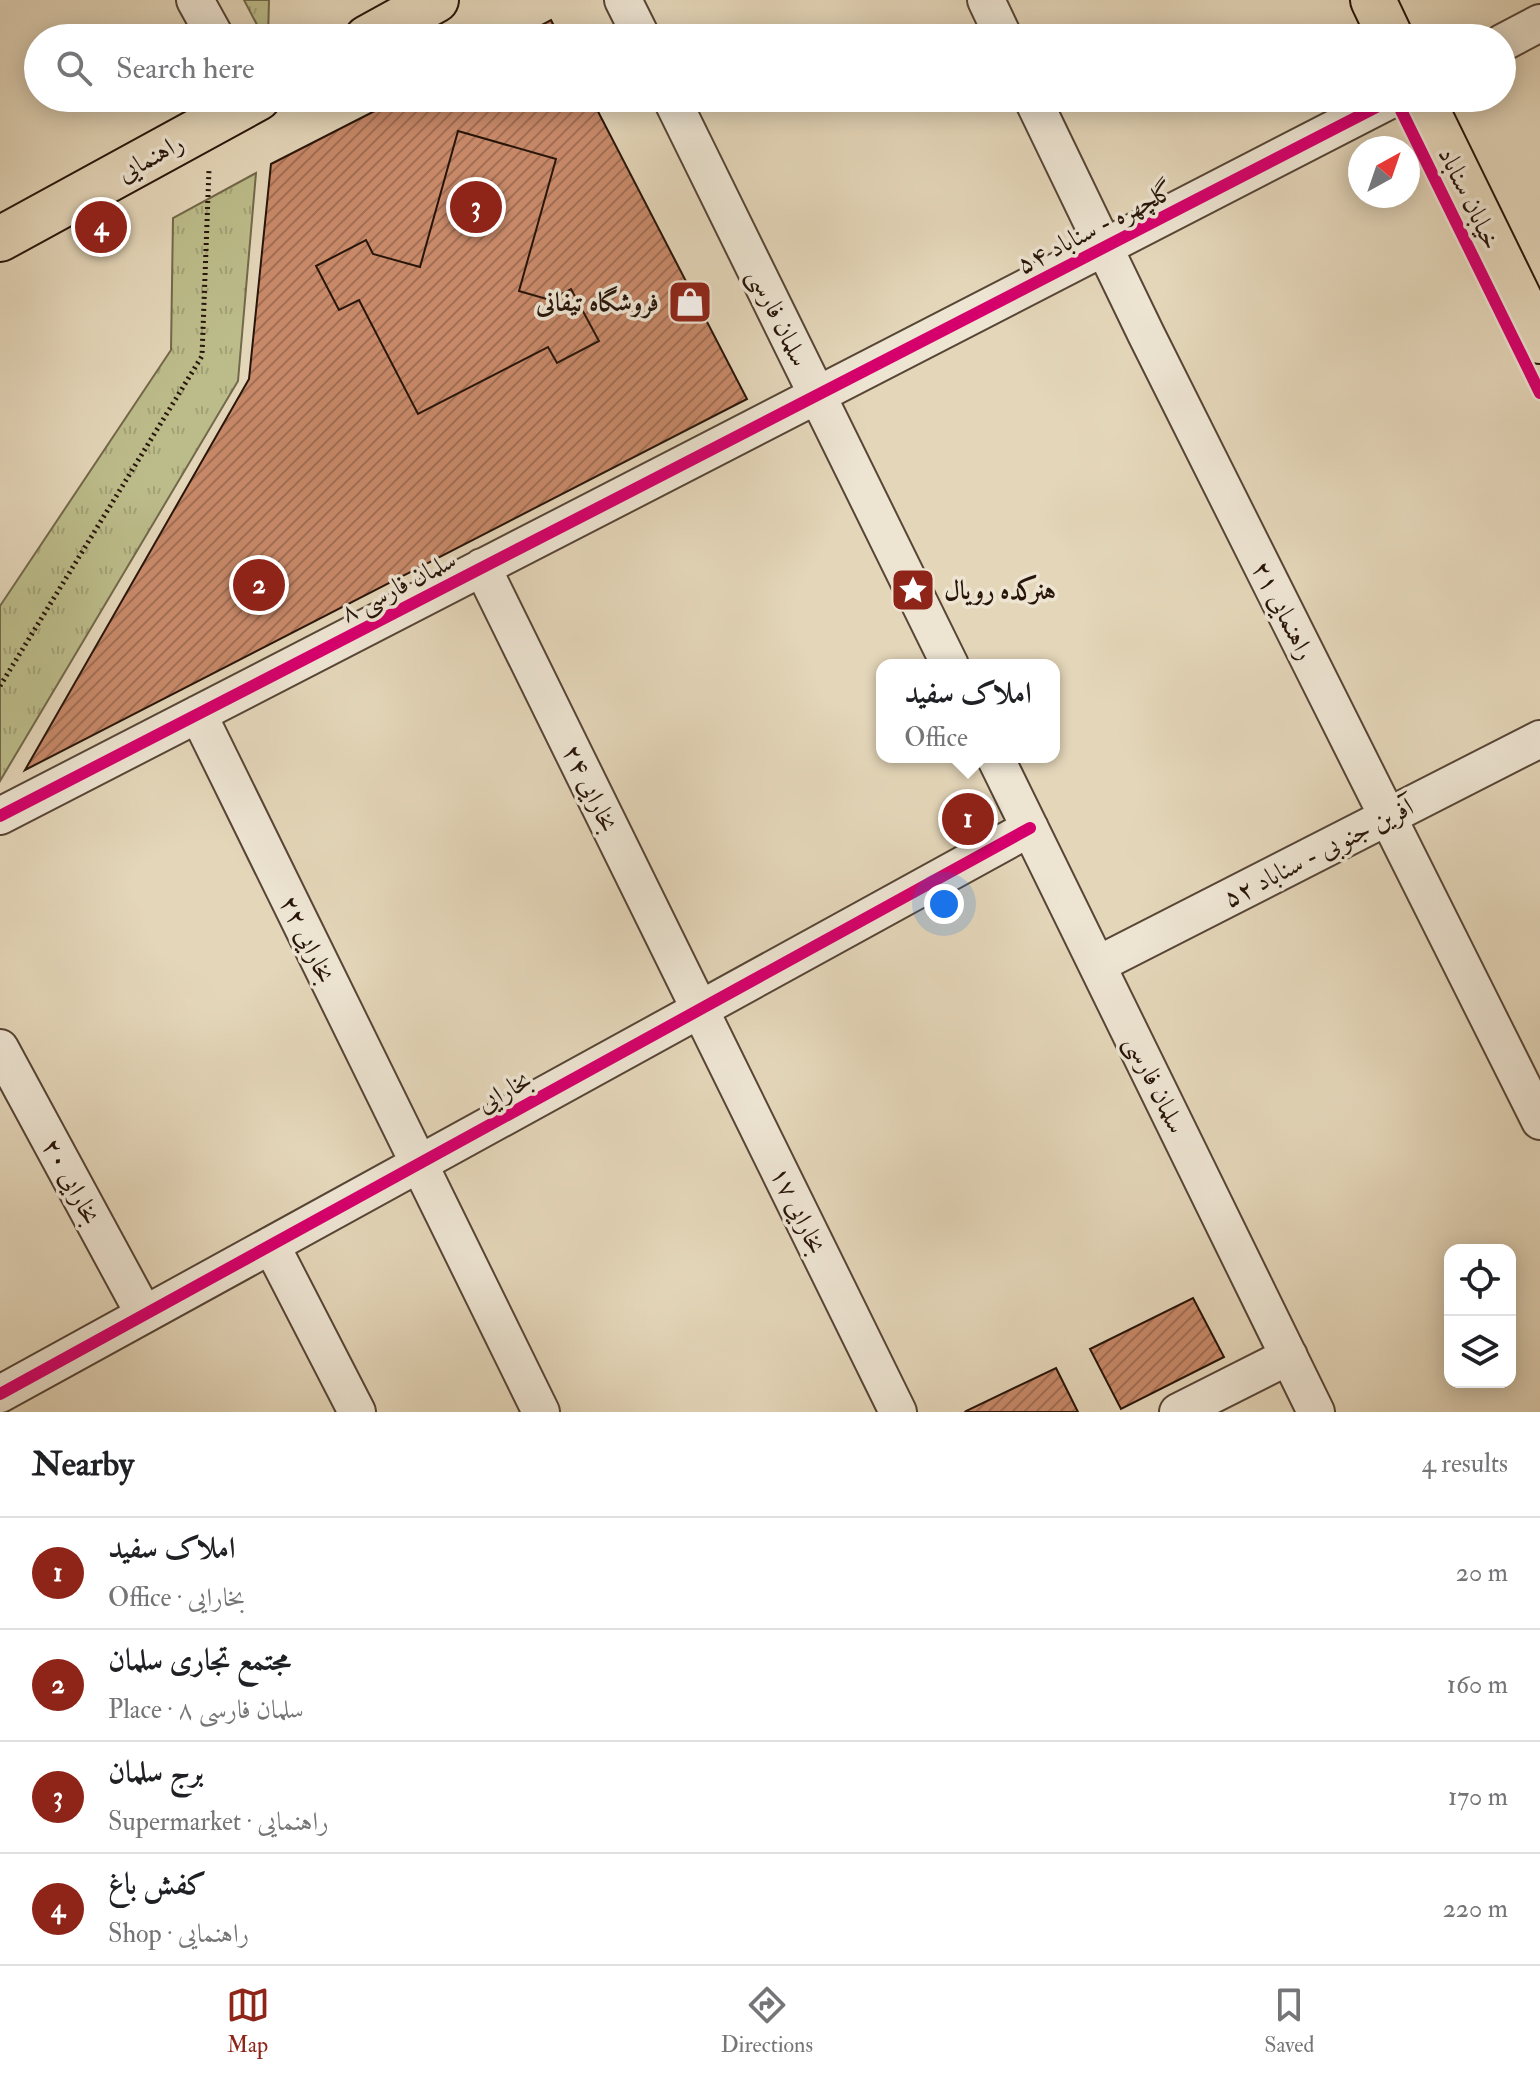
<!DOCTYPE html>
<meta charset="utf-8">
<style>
:root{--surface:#fff;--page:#f6f6f6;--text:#202124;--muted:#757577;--line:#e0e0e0;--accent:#8f2418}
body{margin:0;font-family:"IM FELL Double Pica",Amiri,serif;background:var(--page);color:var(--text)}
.controls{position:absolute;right:24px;bottom:24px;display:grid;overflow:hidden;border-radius:16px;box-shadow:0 4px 20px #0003}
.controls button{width:72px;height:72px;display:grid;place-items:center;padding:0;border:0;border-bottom:2px solid var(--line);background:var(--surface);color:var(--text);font:40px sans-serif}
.compass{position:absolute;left:1348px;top:136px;width:72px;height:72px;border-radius:50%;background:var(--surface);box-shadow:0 4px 20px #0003;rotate:40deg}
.you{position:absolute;left:944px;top:904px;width:28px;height:28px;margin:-20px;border:6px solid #fff;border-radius:50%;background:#1a73e8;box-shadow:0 0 0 12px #1a73e833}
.badge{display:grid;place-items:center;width:52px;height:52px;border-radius:50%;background:var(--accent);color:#fff;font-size:26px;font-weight:700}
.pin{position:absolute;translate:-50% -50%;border:4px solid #fff;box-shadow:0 2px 8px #0006}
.popup{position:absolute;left:876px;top:659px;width:184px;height:104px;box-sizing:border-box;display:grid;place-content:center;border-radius:16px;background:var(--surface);filter:drop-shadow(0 2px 6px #0005);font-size:26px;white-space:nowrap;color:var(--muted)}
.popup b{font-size:30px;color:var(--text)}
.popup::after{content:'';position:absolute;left:50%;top:100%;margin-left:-16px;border:16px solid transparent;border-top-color:var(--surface)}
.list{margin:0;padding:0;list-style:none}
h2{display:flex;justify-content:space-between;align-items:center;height:104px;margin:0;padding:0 32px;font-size:34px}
h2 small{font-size:26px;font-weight:400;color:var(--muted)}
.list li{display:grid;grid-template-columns:52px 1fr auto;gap:24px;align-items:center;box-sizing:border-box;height:112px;padding:0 32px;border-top:2px solid var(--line)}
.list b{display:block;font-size:30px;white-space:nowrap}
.list p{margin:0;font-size:26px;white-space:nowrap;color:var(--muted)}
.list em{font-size:26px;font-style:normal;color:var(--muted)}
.icon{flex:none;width:44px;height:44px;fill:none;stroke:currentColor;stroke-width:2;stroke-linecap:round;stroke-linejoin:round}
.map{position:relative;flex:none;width:1540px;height:1412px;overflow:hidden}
.search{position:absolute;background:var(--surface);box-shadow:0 4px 20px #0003;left:24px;right:24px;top:24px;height:88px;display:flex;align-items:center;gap:20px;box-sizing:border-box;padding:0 28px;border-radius:44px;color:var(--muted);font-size:30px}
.sheet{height:552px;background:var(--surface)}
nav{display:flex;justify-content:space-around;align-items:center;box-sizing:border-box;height:112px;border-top:2px solid var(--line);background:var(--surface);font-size:22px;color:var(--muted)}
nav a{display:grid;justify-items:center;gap:4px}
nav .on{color:var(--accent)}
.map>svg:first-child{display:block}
</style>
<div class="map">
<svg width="1540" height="1412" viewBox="0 0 1540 1412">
<defs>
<pattern id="park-tufts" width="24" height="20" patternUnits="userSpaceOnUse" patternTransform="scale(2)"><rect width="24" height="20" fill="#bcbc8a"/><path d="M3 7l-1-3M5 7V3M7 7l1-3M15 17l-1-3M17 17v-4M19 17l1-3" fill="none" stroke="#a2a176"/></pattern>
<pattern id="building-hatch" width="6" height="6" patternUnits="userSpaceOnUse" patternTransform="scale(2)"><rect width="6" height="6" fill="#c88969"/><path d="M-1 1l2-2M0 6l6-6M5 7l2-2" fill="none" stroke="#a26f55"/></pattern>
</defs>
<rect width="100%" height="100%" fill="#e4d6b9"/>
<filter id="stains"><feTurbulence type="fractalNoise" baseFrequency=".0025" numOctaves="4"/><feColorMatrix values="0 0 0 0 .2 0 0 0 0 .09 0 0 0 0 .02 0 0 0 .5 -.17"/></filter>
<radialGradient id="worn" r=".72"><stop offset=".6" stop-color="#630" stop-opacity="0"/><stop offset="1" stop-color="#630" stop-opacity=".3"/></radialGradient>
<path fill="url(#park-tufts)" stroke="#72684a" stroke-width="2" d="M244 0H269L268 38H264Z
M256 173 238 381 0 781V606L171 350 173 218Z"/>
<path fill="url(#building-hatch)" stroke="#28150a" stroke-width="2" d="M551 20 560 38H517Z
M400 98H591L747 399 25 770 249 379 271 164Z
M458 131 556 159 519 291 550 300 571 289 599 341 557 363 548 347 418 414 359 300 339 310 316 266 366 240 373 254 420 267Z
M1193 1298 1224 1357 1121 1409 1090 1349Z
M1056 1368 1078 1412H965L966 1411Z"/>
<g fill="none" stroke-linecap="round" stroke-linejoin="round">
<g stroke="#574536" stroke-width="40">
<path id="minor" d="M195 0 216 38
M623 0 642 38
M986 0 1004 38
M1502 43 1540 23
M671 98 950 665
M1032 98 1146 334 1540 1121
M482 567 898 1412
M198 714 541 1412
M995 757 1316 1412
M0 816 1394 98
M1097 965 1540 739
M0 1048 144 1314
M271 1245 357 1412
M0 1394 1030 828
M1178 1412 1289 1356"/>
</g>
<g stroke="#28150a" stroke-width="48">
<path id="major" d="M1373 0 1391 38
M367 38 436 0
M1421 98 1540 341
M0 239 258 98"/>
</g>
<path stroke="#28150a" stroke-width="5" stroke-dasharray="2 4" stroke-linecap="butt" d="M0 686 202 356 209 169"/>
<use href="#minor" stroke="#ede4d2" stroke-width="36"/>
<use href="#major" stroke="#e4d6b9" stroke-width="44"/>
<g stroke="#ede4d2" stroke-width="17">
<path id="cycleway" d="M1395 98 1540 393
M0 816 1394 98
M0 1394 1030 828"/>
</g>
<use href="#cycleway" stroke="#d6006c" stroke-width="12"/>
</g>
<defs>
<g id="shop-square" transform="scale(2.3)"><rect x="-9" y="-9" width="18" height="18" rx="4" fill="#8f2418" stroke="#ede4d2"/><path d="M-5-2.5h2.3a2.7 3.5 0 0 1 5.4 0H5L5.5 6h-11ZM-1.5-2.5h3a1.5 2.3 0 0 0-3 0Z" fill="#fff"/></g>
<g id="sight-square" transform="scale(2.3)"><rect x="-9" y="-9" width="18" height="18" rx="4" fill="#8f2418" stroke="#ede4d2"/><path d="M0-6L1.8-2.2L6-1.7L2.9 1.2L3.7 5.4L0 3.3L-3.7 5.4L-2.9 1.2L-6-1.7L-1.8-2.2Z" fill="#fff"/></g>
</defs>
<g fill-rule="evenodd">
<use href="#shop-square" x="690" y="302"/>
<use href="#sight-square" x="913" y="590"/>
</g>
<g text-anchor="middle" stroke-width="7" stroke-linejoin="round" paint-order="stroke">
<g font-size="26" fill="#28150a" stroke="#ede4d2">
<text transform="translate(150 157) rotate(-29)" y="9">راهنمایی</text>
<text transform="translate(1470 198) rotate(64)" y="9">خیابان سناباد</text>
<text transform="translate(1095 227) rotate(-27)" y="9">گلچهره - سناباد ۵۴</text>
<text transform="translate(779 317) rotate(64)" y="9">سلمان فارسی</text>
<text transform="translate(398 586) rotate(-27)" y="9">سلمان فارسی ۸</text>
<text transform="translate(1284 610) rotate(63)" y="9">راهنمایی ۲۱</text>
<text transform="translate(591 788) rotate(64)" y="9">بخارایی ۲۴</text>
<text transform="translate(1318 852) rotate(-27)" y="9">آفرین جنوبی - سناباد ۵۲</text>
<text transform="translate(308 939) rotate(64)" y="9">بخارایی ۲۲</text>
<text transform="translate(1156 1084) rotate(64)" y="9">سلمان فارسی</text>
<text transform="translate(504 1091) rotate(-29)" y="9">بخارایی</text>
<text transform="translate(72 1181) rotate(62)" y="9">بخارایی ۲۰</text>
<text transform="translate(799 1210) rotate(64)" y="9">بخارایی ۱۷</text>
</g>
<g font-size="26" font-weight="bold" fill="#28150a" stroke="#ede4d2" text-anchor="end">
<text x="659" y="311">فروشگاه تیفانی</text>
<text x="944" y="599" text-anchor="start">هنرکده رویال</text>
</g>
</g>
<rect width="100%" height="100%" filter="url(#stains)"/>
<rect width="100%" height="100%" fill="url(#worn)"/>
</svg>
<div class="controls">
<button><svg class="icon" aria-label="locate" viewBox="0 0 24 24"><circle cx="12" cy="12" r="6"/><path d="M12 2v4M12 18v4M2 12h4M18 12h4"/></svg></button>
<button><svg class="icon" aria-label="layers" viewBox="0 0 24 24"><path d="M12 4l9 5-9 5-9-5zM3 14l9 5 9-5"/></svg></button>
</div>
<svg class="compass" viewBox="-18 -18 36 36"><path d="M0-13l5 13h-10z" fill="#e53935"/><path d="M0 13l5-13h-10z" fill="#757577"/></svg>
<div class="you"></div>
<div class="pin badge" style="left:968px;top:819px">1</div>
<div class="popup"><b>املاک سفید</b>Office</div>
<div class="pin badge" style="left:259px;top:585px">2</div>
<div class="pin badge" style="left:476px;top:207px">3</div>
<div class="pin badge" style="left:101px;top:227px">4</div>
<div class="search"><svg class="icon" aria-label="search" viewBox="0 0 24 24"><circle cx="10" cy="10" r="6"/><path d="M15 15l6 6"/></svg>Search here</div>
</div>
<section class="sheet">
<h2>Nearby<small>4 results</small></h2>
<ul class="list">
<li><span class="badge">1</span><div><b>املاک سفید</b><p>Office · بخارایی</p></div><em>20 m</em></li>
<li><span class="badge">2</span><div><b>مجتمع تجاری سلمان</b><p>Place · سلمان فارسی ۸</p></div><em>160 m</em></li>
<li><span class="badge">3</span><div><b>برج سلمان</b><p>Supermarket · راهنمایی</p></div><em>170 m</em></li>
<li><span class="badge">4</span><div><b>کفش باغ</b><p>Shop · راهنمایی</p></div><em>220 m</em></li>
</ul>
</section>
<nav>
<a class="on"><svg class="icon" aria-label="map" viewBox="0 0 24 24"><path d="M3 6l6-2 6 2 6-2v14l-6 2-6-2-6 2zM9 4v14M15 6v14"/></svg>Map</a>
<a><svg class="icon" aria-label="directions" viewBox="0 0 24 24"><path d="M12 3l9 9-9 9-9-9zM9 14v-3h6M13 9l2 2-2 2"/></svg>Directions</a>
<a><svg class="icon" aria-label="saved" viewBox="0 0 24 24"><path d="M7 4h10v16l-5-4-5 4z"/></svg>Saved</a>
</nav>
